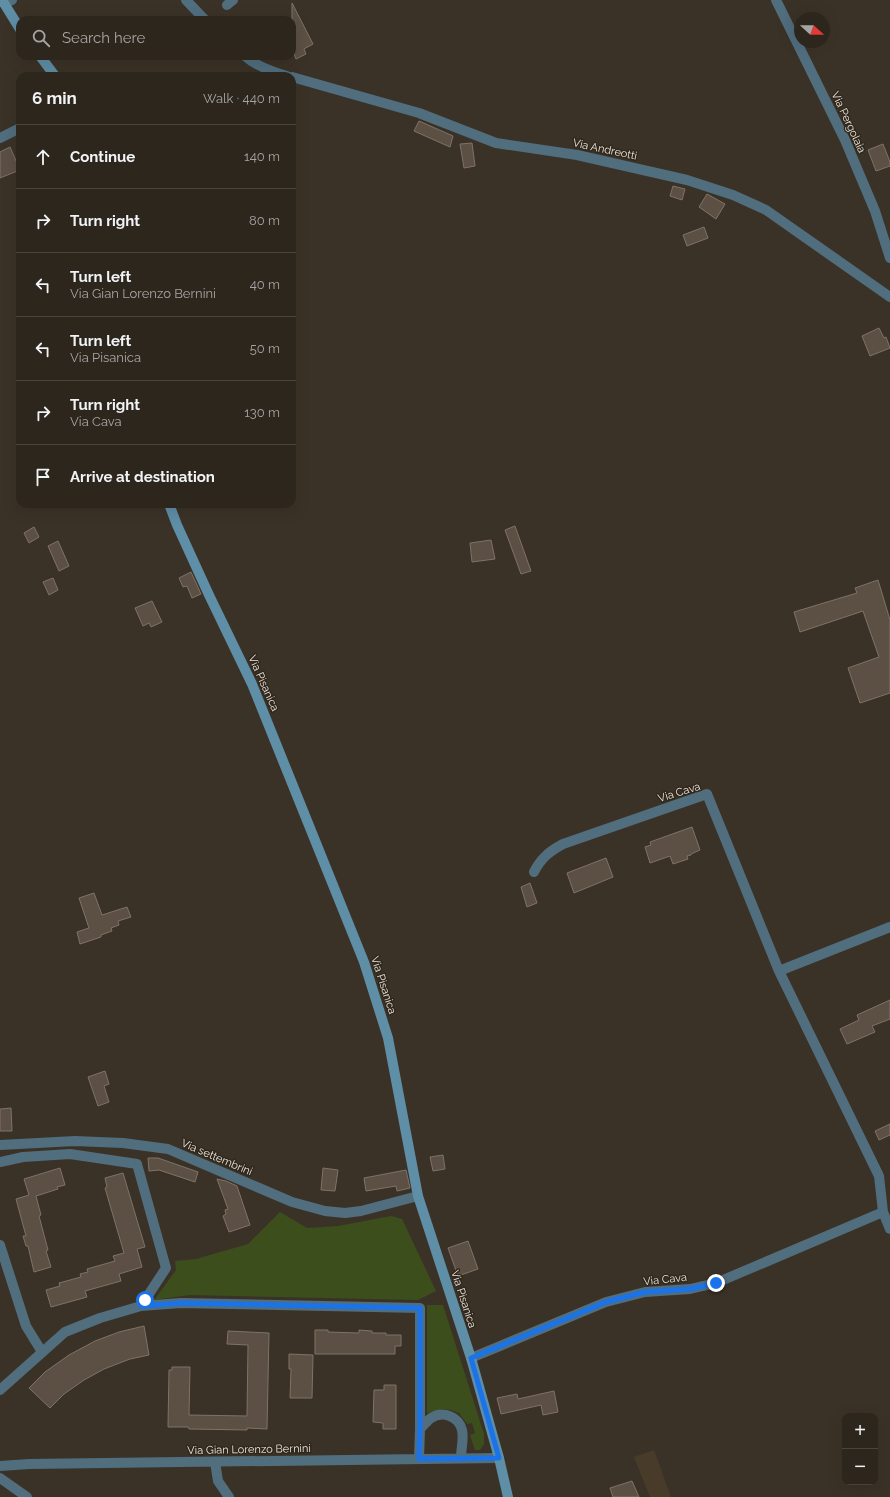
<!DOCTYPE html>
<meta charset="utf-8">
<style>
:root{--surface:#2c261d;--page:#342e26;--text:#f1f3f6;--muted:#a6a5a4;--line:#48433b}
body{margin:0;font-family:Raleway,sans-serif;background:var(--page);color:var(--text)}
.controls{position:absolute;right:12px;bottom:12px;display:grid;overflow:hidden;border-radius:8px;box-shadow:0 4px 16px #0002}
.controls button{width:36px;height:36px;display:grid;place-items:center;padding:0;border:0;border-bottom:1px solid var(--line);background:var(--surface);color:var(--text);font:20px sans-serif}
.compass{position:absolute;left:794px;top:12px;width:36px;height:36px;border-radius:50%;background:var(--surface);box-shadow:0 4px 16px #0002;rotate:111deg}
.stop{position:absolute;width:12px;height:12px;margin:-9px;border:3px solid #1a73e8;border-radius:50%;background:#fff}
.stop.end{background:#1a73e8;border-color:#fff;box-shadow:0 1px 4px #0008}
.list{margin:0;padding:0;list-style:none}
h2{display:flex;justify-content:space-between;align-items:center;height:52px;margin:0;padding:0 16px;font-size:17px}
h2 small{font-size:13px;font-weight:400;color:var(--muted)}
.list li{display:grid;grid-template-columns:26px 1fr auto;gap:12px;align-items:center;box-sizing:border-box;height:64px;padding:0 16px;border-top:1px solid var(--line)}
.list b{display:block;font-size:15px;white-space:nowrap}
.list p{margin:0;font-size:13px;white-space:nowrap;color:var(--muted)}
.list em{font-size:13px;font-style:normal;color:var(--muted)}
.icon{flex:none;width:22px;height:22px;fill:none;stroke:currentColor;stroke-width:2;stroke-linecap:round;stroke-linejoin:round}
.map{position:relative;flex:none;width:890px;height:1497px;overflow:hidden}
.search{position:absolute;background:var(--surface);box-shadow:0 4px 16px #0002;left:16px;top:16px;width:280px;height:44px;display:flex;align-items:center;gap:10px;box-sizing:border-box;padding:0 14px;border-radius:12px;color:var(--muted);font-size:15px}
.panel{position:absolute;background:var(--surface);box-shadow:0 4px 16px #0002;left:16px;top:72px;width:280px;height:436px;border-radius:12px}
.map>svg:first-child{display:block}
</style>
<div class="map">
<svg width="890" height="1497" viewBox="0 0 890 1497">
<rect width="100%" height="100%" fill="#3b3227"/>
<path fill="#483b2a" d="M654 1450 671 1497H650L634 1457Z"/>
<path fill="#3c4e1c" d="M280 1212 307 1228 338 1226 391 1216 402 1219 436 1291 418 1300 190 1295 154 1300 176 1270 175 1261 196 1259 248 1244Z
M427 1305H443L484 1434V1444L480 1450H475L470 1435 475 1433 472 1423 467 1424 459 1413 451 1410 442 1409 427 1413Z"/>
<path fill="#5c5045" stroke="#7f7267" d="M292 3 313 44 304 49 306 54 296 59 294 54 292 55Z
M419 121 453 136 450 147 414 131Z
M472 143 475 166 464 168 460 144Z
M883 144 890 162V166L876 171 868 150Z
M10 147 20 170 0 178V152Z
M673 186 685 189 682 200 670 196Z
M707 194 725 204 716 219 699 207Z
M704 227 708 238 687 246 683 235Z
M879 328 884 338 886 337 890 348 870 356 862 336Z
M515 526 531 571 521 574 505 530Z
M34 527 39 537 29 543 24 533Z
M491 540 495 559 472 562 470 543Z
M58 541 69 566 59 571 48 546Z
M191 572 201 594 192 598 187 586 183 587 179 578Z
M53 578 58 590 49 595 43 582Z
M878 580 890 620V693L860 703 848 668 879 657 863 611 800 632 794 612 857 593 855 588Z
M152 601 162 622 151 627 149 623 143 626 135 608Z
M692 827 700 850 691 854V855L687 856 688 859 673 864 670 856 650 863 645 847 651 845 650 842Z
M606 858 613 877 574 893 567 873Z
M530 883 537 903 527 907 521 887Z
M94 893 102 915 127 907 131 917 118 921 119 925 111 928 112 931 101 935V937L80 944 77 932 89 928 79 898Z
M890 1000V1019L872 1026 875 1032 847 1044 840 1029 859 1020 857 1015Z
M105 1071 109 1084 104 1086 109 1102 98 1106 88 1077Z
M11 1108 12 1131H0V1109Z
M890 1124V1135L879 1140 875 1131Z
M443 1155 445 1169 433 1171 430 1157Z
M148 1158H158L198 1172 195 1182 159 1170 149 1171Z
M60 1168 65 1185 57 1187 58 1189 36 1196 41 1215 39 1216 48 1250 46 1251 51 1267 34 1272 28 1246H26L23 1236H26L16 1199 29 1195 24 1179Z
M323 1168 338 1170 335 1191 321 1190Z
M406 1170 410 1188 397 1191 396 1186 366 1191 364 1178Z
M123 1173 145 1247 137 1249 142 1267 119 1274 121 1281 85 1291 87 1297 51 1307 46 1290 60 1286 59 1283 81 1277 80 1274 88 1272 87 1269 115 1261 113 1256 124 1253 105 1188 107 1187 105 1178Z
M217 1179 226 1181 237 1186 250 1225 229 1232 223 1216 226 1214 225 1210 228 1209Z
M468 1241 478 1269 458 1276 448 1248Z
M144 1326 149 1355 130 1359 104 1369 84 1380 64 1394 50 1408 29 1388 45 1372 69 1355 95 1341 119 1332Z
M315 1330H328V1332L359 1333V1330L372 1331V1333H386V1335H401V1346H395V1354H315Z
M228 1331 269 1333 267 1429 247 1428V1430L189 1429 188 1427H168L169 1370H172V1367H190L189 1415 247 1416 248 1345 227 1344Z
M289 1354 313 1355 312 1398H290L291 1369H289Z
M384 1385H396V1429H383V1423L373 1422 374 1390H384Z
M554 1391 558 1412 543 1415 541 1405 501 1414 497 1398 517 1394 518 1399Z
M632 1481 639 1497H613L610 1488Z"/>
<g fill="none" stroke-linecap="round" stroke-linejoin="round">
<path stroke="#516e7e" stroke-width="10" d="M186 0 205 20
M776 0 845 140 875 211 890 258
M4 3 12 0
M227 5 233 0
M245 56C256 66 273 72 287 76
M292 77 419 113 496 143 577 155 687 180 733 195 766 210 890 297
M0 138 20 128
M534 872C541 858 550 851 563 844L707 794 779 971 890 927
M779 971 879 1176 883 1212 890 1229
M0 1145 75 1141 123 1143 168 1149 292 1202 325 1211 345 1213 361 1211 418 1196
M0 1162 23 1157 70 1154 137 1164 166 1268 141 1306
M0 1245 26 1326 42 1352
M471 1358 606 1302 645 1292 690 1289 716 1283 883 1212
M0 1390 65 1332 100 1318 141 1306 181 1303 420 1308V1429
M419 1459 420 1429C424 1425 427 1421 431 1418 443 1410 459 1417 462 1430 464 1439 461 1449 461 1458
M215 1462 218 1481 229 1497
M0 1466 29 1464 499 1458
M0 1478 27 1497"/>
<path stroke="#5f8ea7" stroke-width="10" d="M2 0 20 29
M40 56 55 76
M169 504 177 525 209 595 252 684 364 962 388 1038 418 1196 471 1358 499 1458 508 1497"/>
</g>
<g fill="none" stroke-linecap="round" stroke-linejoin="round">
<path stroke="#1a73e8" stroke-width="5" d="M145 1300 141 1306 182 1303 420 1308V1429L419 1459 499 1458 471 1358 606 1302 645 1292 690 1289 716 1283"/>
</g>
<g text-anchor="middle" stroke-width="3" stroke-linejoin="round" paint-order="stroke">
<g font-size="11" fill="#eae5dd" stroke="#31281d">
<text transform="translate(849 122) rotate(65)" y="4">Via Pergolaia</text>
<text transform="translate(605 149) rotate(12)" y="4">Via Andreotti</text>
<text transform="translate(264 683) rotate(66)" y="4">Via Pisanica</text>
<text transform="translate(679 792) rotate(-17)" y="4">Via Cava</text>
<text transform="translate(384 985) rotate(72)" y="4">Via Pisanica</text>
<text transform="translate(217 1157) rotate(23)" y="4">Via settembrini</text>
<text transform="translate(665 1279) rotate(-6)" y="4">Via Cava</text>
<text transform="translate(464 1299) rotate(72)" y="4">Via Pisanica</text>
<text transform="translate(249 1449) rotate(-1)" y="4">Via Gian Lorenzo Bernini</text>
</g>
</g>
</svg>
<div class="controls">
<button>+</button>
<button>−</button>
</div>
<svg class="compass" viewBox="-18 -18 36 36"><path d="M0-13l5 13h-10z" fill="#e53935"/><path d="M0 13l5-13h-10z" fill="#a6a5a4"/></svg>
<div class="stop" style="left:145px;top:1300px"></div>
<div class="stop end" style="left:716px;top:1283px"></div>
<div class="search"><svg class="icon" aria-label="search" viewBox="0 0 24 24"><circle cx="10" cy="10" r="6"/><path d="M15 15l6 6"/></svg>Search here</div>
<section class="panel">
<h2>6 min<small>Walk · 440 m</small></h2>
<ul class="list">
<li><svg class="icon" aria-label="ahead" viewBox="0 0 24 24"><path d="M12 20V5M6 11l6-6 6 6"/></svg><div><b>Continue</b></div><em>140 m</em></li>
<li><svg class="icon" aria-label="right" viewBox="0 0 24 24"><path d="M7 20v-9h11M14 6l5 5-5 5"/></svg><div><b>Turn right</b></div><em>80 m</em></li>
<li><svg class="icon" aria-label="left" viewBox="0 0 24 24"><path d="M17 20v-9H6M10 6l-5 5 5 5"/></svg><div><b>Turn left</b><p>Via Gian Lorenzo Bernini</p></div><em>40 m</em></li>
<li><svg class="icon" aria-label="left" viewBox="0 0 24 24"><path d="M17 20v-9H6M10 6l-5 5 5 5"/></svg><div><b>Turn left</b><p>Via Pisanica</p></div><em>50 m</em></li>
<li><svg class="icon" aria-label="right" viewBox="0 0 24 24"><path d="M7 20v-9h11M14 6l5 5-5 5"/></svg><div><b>Turn right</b><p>Via Cava</p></div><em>130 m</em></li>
<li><svg class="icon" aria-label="arrive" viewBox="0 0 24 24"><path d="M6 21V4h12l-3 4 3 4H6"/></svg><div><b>Arrive at destination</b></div></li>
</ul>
</section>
</div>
